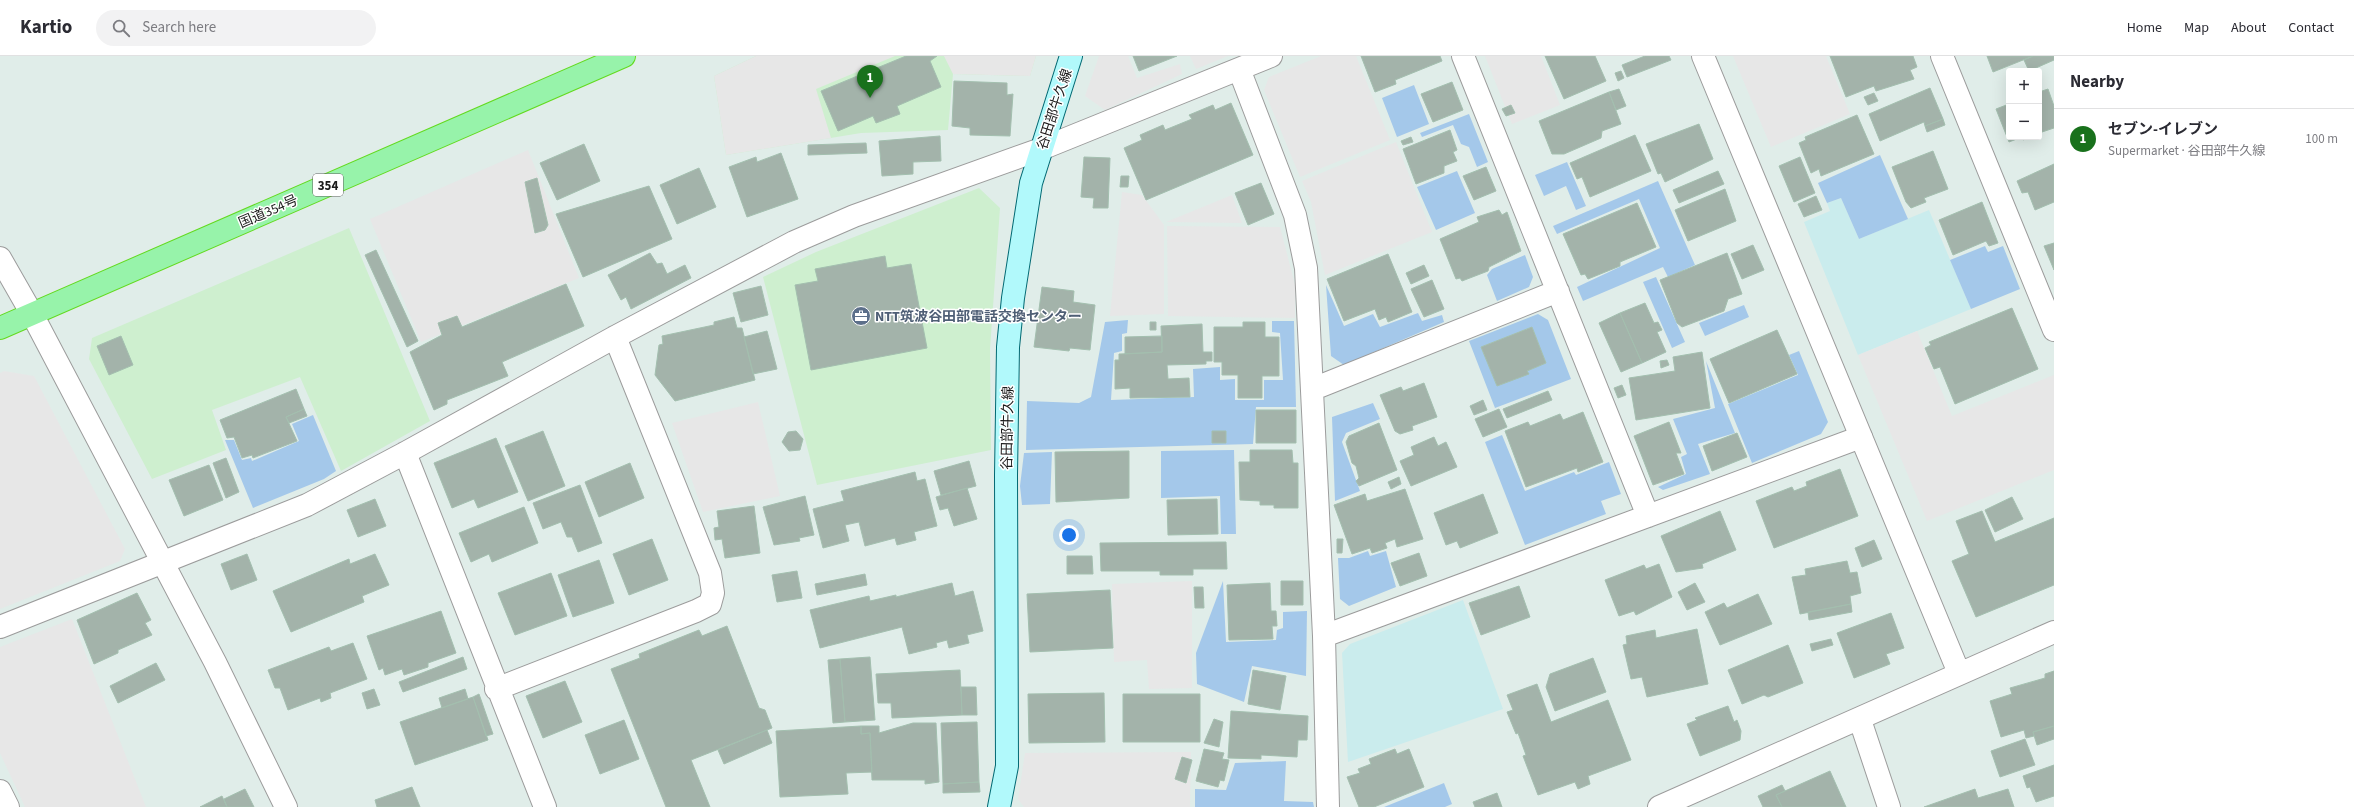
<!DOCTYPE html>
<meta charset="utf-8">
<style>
:root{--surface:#fff;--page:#f2f2f3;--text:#2b2b33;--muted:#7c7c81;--line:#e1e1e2;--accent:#19711c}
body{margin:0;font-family:"Source Sans 3","Noto Sans JP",sans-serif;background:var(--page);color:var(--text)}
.controls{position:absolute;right:12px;top:12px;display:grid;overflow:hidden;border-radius:4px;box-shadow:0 4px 16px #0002}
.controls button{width:36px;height:36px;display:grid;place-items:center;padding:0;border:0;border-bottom:1px solid var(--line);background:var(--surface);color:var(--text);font:20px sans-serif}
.you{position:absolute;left:1069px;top:479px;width:14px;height:14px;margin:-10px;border:3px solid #fff;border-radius:50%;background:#1a73e8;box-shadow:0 0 0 6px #1a73e833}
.badge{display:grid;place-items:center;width:26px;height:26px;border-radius:50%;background:var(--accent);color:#fff;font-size:13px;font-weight:700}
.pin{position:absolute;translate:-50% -33px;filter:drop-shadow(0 1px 2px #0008)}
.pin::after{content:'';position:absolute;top:21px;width:14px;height:12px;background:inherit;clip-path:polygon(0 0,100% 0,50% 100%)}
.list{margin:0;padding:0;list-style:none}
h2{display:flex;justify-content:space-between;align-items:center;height:52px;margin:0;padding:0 16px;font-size:17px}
h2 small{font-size:13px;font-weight:400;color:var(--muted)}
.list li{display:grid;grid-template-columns:26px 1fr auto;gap:12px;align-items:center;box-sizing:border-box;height:60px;padding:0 16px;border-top:1px solid var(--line)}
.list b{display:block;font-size:15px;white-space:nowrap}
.list p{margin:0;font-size:13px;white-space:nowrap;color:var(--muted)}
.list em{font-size:13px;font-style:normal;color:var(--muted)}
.icon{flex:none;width:22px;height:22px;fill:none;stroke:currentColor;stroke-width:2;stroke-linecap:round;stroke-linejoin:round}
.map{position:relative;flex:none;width:2054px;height:751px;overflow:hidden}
header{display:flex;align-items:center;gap:24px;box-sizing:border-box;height:56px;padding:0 20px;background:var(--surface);border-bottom:1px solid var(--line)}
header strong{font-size:19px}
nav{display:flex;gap:22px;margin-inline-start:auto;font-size:14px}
.search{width:280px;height:36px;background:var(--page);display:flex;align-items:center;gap:10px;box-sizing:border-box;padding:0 14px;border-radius:22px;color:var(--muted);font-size:15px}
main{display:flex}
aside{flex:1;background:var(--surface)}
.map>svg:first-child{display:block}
</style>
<header>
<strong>Kartio</strong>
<div class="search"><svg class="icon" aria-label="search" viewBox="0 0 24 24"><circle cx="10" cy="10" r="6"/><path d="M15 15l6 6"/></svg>Search here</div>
<nav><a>Home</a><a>Map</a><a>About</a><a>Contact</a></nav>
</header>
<main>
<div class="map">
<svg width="2054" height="751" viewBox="0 0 2054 751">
<rect width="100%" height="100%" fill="#e0ede9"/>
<path fill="#ceefcf" d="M756 0H1036L1030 20 953 18 948 74 861 77 726 99 714 20Z
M979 132 1000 152 990 293 991 394 817 429 763 221 816 196Z
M349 172 430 365 341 415 300 321 212 354 226 394 152 423 89 303 92 282Z"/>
<path fill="#caeced" d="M1841 142 1859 183 1929 154 1971 253 1858 299 1804 166 1830 155 1827 147Z
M1463 544 1503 653 1348 706 1342 597 1350 588Z"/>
<path fill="#a4c8ea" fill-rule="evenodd" d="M1414 29 1429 68 1397 81 1382 42Z
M1469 58 1488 106 1477 111 1469 91 1461 88 1453 69 1422 81 1420 77Z
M1880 99 1908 163 1859 183 1841 142 1827 147 1818 127Z
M1567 106 1586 150 1576 154 1566 130 1544 140 1535 119Z
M1457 115 1475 157 1436 174 1417 131Z
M1658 125 1695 209 1668 221 1663 211 1583 245 1577 231 1660 192 1639 143 1557 178 1553 170Z
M1985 190 1988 196 2003 190 2020 233 1971 253 1950 204Z
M1525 199 1533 221 1529 231 1497 245 1487 219 1492 213Z
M1656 221 1685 286 1672 292 1643 226Z
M1326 229 1344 270 1373 258 1380 271 1418 257 1422 265 1442 259 1444 266 1344 309 1331 300Z
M1744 249 1749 261 1705 280 1699 267Z
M1538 258 1548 264 1571 323 1495 352 1469 285ZM1532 271 1546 307 1527 315 1528 318 1497 330 1481 291Z
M1128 264 1127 277 1122 278V295L1114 297 1111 344 1194 341 1193 313 1220 311V324L1235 323V344H1264V324H1283L1280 277 1272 276V265H1294L1296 351H1256L1253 388 1026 394 1027 345 1079 347 1091 341 1105 266Z
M1799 295 1828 366 1821 378 1752 407 1728 348 1798 319 1789 299Z
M1706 305 1735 377 1698 388 1710 418 1663 434 1658 431 1686 418 1681 401 1687 398 1673 363 1715 352Z
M1373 347 1380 363 1346 377 1342 386 1360 435 1335 445 1332 361Z
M313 359 336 415 324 423 253 452 225 384H234L242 404 251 402 252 405 299 385 292 368Z
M1502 379 1525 435 1574 416 1576 419 1609 406 1621 438 1601 445 1606 458 1525 489 1485 386Z
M1234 394 1236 478H1221L1220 440 1161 442V395Z
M1052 396 1050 448 1022 449 1020 430 1024 397Z
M1368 495 1370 500 1386 495 1396 531 1349 550 1340 543 1338 502H1349Z
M1223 525 1226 586 1276 584 1277 574 1283 572V556L1307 555 1306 620 1252 610 1244 646 1197 628 1196 597Z
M1286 705 1284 745 1313 746 1314 751H1195V733L1226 734 1235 707Z
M1444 727 1452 748 1445 751H1384Z"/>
<path fill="#e7e7e7" d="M756 0H895L816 33 831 82 726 99 714 20Z
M944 0H1036L1030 20 953 18Z
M1099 0H1128L1137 22 1180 8 1182 18 1105 54 1085 40Z
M1190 0H1228L1196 13Z
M1321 0H1356L1390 84 1300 121 1264 34 1269 21Z
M1485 0H1541L1560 49 1512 68Z
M1733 0H1826L1850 58 1771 91Z
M1396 86 1432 176 1325 219 1311 146 1302 125Z
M528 94 579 222 421 286 370 163Z
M1122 136 1142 139 1164 169V258L1110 260Z
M1232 139 1242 167 1166 166Z
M1167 170 1280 171 1295 229V262L1168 260Z
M1917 275 1952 360 2054 319V414L1927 465 1858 299Z
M4 315 34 320 125 493 120 505 0 553V317Z
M758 346 780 440 703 456 672 367Z
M1192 525V632L1149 633 1147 604 1114 606 1112 528Z
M72 563 146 751H25L0 697V591Z
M1191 696 1190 751H1024L1018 743 1025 697Z"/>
<path fill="#a3b3aa" stroke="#a3bfaf" d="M906 0H937L930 5 941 31 897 50 900 58 876 67 873 60 838 75 821 35Z
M1133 0H1177L1139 15Z
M1361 0H1440L1442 5 1395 24 1396 28 1375 36Z
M1545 0H1595L1606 25 1564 43Z
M1645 0H1669L1671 4 1627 21 1622 9Z
M1830 0H1913L1917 11 1910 14 1914 23 1876 35 1874 30 1846 41Z
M1987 0H2033L1993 16Z
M2033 0H2054V4L2029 15 2024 4Z
M1621 15 1624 22 1618 25 1615 17Z
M954 25 1007 27V39L1013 38 1010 80 970 79V72L952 70Z
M1452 26 1463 54 1433 66 1421 38Z
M1930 32 1943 63 1925 70 1924 66 1880 85 1869 58Z
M1619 33 1626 50 1616 54 1609 36Z
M2048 33 2054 50V72L2039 77V36Z
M1609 36 1621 68 1602 75 1601 82 1564 98H1552L1539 65Z
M1874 37 1878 45 1868 49 1864 41Z
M1231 47 1253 99 1146 144 1124 92 1142 84 1140 79 1163 69 1165 74 1192 63 1189 59 1213 49 1215 54Z
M2009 48V81H2030L2023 84 2022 81 2009 86 1996 53Z
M1511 49 1515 57 1506 60 1502 53Z
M1857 59 1874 98 1821 120 1819 113 1811 117 1799 87 1806 84 1805 81Z
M1943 63 1945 69 1927 76 1925 70Z
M1699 68 1713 103 1665 126 1661 117 1658 118 1646 88Z
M1450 74 1457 94 1453 96 1457 105 1444 110V117L1416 128 1403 93Z
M1635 79 1651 115 1590 141 1582 121 1577 123 1570 107Z
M940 80 941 105 913 106V118L882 120 879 85Z
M1411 81 1413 86 1403 89 1401 85Z
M866 87 867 97 808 99V89Z
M584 88 600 125 557 144 540 107Z
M1933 95 1948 133 1924 142 1926 146 1911 152 1906 146 1892 111Z
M781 97 798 143 747 161 729 111 756 101 757 106Z
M1084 101 1110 102 1108 152H1093L1094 142 1081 141Z
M1800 101 1815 137 1794 146 1779 110Z
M2054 108V146L2035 154 2028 136 2022 137 2017 125Z
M1486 111 1496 135 1474 144 1463 120Z
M699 112 716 151 677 168 660 129Z
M1718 115 1724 128 1679 147 1673 134Z
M1121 120H1129L1128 131H1120Z
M537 122 548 169 545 174 535 177 525 126Z
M1261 127 1274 158 1248 169 1235 137Z
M649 130 672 183 583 221 556 158Z
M1725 133 1736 165 1688 185 1675 154Z
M1816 140 1822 154 1804 161 1798 148Z
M1982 146 1998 187 1989 190 1986 185 1953 199 1939 164Z
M1637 147 1656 191 1620 206V210L1588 223 1585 218 1581 219 1563 178Z
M1499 154 1502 159 1507 156 1521 195 1489 211 1488 215 1462 225 1460 222 1456 223 1440 183 1479 166 1477 161Z
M2054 187V214L2044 190Z
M1753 189 1764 214 1742 223 1731 198Z
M376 194 418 285 407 291 365 199Z
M650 197 657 208 662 207 667 218 685 209 691 222 631 253 626 241 621 244 608 219Z
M1727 197 1742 238 1728 243 1724 255 1682 271 1677 267 1660 224Z
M1388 198 1412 256 1388 266 1386 261 1379 264 1375 253 1344 265 1327 223Z
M885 200 887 212 911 208 927 292 811 314 795 229 818 225 815 213Z
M1424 209 1429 220 1411 228 1406 217Z
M1432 224 1444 253 1424 261 1411 233Z
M566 228 584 270 502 306 508 320 447 344V348L434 354 410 296 442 279 438 267 457 260 462 271Z
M761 230 768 259 741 266 733 237Z
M1042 231 1074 235 1073 246 1095 249 1090 294 1070 292 1069 295 1034 291Z
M1645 247 1654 267 1658 266 1662 274 1657 276 1666 296 1642 307 1620 257Z
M2012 252 2038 313 1955 348 1940 311 1934 313 1925 292 1931 289 1929 286Z
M1620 257 1642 307 1621 316 1599 267Z
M734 261 737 272H742L755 324 675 345 655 319 659 289 663 288 662 280 714 269V266Z
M1150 266H1156V274H1150Z
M1243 266H1265V281H1279V320H1262V342H1238V319H1222V306H1214V271H1243Z
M1202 268 1203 296H1212V305H1206V308L1167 309 1168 323 1189 322 1190 341 1130 342V332L1115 333V304H1119V298L1162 296 1161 270Z
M1532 271 1546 307 1527 315 1529 318 1497 330 1481 291Z
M1777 274 1797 318 1729 347 1710 303Z
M767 275 777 313 753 318 744 281Z
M121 280 133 309 109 319 97 290Z
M1162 280V296L1125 298V281Z
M1702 296 1710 352 1636 364 1629 322 1675 315 1673 301Z
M1667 304 1669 309 1661 312 1660 305Z
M1424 327 1437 361 1412 370 1413 374 1400 378 1395 375 1380 339 1401 331 1403 335Z
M1622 329 1626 339 1618 342 1614 332Z
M296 333 304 353 286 361 297 385 253 402 252 399 242 402 234 381 227 382 220 364Z
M1548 335 1552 344 1507 362 1503 353Z
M1483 344 1487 354 1474 359 1470 350Z
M304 353 307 360 289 367 286 361Z
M1499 353 1507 371 1483 381 1475 363Z
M1256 354H1296V387H1256Z
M1583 356 1603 406 1578 416 1577 412 1526 431 1505 375 1528 366 1530 370 1560 358 1563 364Z
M1669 366 1681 397H1676L1684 418 1653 429 1634 380Z
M1379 367 1397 414 1359 430 1356 425 1359 422 1356 410 1352 407 1346 386 1349 380Z
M543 375 565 430 528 445 505 390Z
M796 375 803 383 800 394 789 395 782 386 788 376Z
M1212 375H1226V387H1212Z
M1737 377 1747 401 1712 415 1703 390Z
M1434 381 1438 390 1446 386 1457 411 1411 430 1400 405 1414 399 1411 391Z
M496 382 518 436 478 452 474 443 452 452 434 407Z
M1250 394H1292L1293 407H1298V452H1274V449H1260V445L1240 444 1239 406H1250Z
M1129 395V442L1056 446 1055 396Z
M226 402 239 436 226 442 213 407Z
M969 405 976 430 941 439 934 415Z
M630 407 644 442 599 461 585 426Z
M209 409 223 444 184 460 169 424Z
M1840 413 1858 460 1774 492 1756 445 1792 431 1794 435 1807 430 1806 426Z
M915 416 917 425 925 423 937 470 914 476 916 484 897 489 895 482 865 490 859 466 845 469 849 485 823 492 813 453 844 445 841 435Z
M1399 421 1401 428 1391 433 1388 426Z
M580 429 602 487 578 496 572 481H567L561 466 543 473 533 447Z
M967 432 977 463 954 470 948 452 940 454 936 441Z
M1405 433 1423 483 1397 491 1395 483 1385 487 1387 492 1372 497 1370 492 1352 498 1334 449 1365 438 1367 445Z
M1483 438 1498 477 1460 492 1457 485 1446 489 1434 457Z
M805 440 814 479 799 482 800 485 774 489 763 451Z
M2012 441 2023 463 1995 476 1985 454Z
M375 443 386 470 358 481 347 454Z
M1217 443 1218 478 1168 479 1167 444Z
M754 450 760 497 725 502 722 483 715 484 714 472 719 471 717 455Z
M524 451 538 487 492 506 489 498 471 506 459 477Z
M1720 455 1736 494 1702 508 1703 512 1676 516 1661 480Z
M1982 455 1995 486 2054 462V529L1976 561 1952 505 1969 498 1956 465Z
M652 483 668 524 629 539 613 498Z
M1337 483H1343L1342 497H1337Z
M1874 484 1882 503 1862 511 1855 492Z
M1226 486 1227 513H1193V519H1160V515H1101L1100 487Z
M1419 497 1427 520 1400 530 1391 507Z
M247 498 257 524 231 534 221 508Z
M375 498 389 529 362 540 364 546 291 576 273 535 349 503 350 508Z
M1067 500H1092L1093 518H1067Z
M599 504 614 547 573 561 558 519Z
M1847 505 1850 517 1857 516 1861 537 1850 540 1851 548 1800 558 1792 521 1806 519 1805 513Z
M1659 508 1672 541 1636 559 1634 555 1619 560 1605 524 1644 509 1646 513Z
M797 515 802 542 777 546 772 519Z
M551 517 567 560 515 579 498 537Z
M865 518 867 529 817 539 815 528Z
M1281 525H1303V549H1281Z
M952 527 955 540 973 535 983 575 967 579 969 587 949 592 947 584 936 587 937 591 909 598 902 571 820 592 810 554 869 540 870 545 896 539V541Z
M1270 527 1271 555H1276L1277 570H1272L1273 583 1229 584 1227 529Z
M1695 527 1705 546 1687 554 1678 536Z
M1519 530 1530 561 1481 579 1469 547Z
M1194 531H1203L1204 552H1195Z
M1110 534 1113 592 1030 596 1027 538Z
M137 537 151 564 145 567 152 579 118 594V597L94 608 77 564Z
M1758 538 1772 568 1720 589 1705 556 1724 547 1727 552Z
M1851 548 1852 556 1809 564 1808 556Z
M441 555 456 597 428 607V611L404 619 402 613 385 619 383 612 379 614 367 580Z
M1891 557 1904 592 1886 598 1890 608 1854 622 1837 577Z
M727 570 759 652 765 654 772 672 691 704 710 751H666L611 613 640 602 639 598 699 574 702 580Z
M1697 573 1708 628 1647 641 1642 621 1631 623 1623 589 1627 588 1626 580 1655 574 1656 582Z
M1831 583 1833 589 1812 595 1810 588Z
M353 587 367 623 330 637 331 642 321 646 320 642 288 654 280 632H275L268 614 329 591 331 595Z
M1788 589 1803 627 1768 641 1764 639 1742 648 1728 614Z
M463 601 467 613 403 636 399 626Z
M870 601 875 664 845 666 840 603Z
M1593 602 1606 636 1555 655 1546 631 1550 618Z
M840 603 845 666 833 667 828 604Z
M156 607 165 624 118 647 110 630Z
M960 614 962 659 892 662 891 647H878L876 618Z
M1253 614 1286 620 1280 654 1248 648Z
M2054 615V670L2033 676 2034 680 2026 682 2024 674 2001 681 1990 645 2012 638 2010 632 2045 622V618Z
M565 625 582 666 543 682 526 640Z
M1537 628 1551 666 1608 644 1631 704 1588 720 1590 728 1578 733 1575 726 1538 739 1523 700 1526 699 1518 677 1516 678 1507 656 1513 654 1507 639Z
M961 631H976L977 659H962Z
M374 633 380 649 367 653 362 637Z
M465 633 468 643 442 652 439 642Z
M1104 637 1105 686 1029 687 1028 638Z
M479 638 493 678 486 680 473 641Z
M1123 638H1200V686H1123Z
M473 641 488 684 415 709 400 666Z
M1728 650 1734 666 1737 664 1741 675 1740 684 1700 700 1687 668 1697 664 1695 662Z
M1231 655 1308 660 1307 684H1298L1297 701 1261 699V703L1228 702Z
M1214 663 1223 666 1219 691 1204 687Z
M624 664 639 703 600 718 585 679Z
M977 666 979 726 943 728 941 667Z
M913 667H936L939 726 925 728V724H872L870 677 861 678V670H879V677Z
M861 670V678L870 677 872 716 846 717 848 738 780 741 776 675Z
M2054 670V683L2037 689 2033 676Z
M767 674 772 687 724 708 718 694Z
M2025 683 2035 709 2000 721 1991 695Z
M1204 693 1224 697 1222 703 1229 704 1224 725 1220 724 1218 731 1196 725Z
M1395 693 1397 698 1409 693 1424 731 1374 751H1359L1347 721 1360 717 1358 713 1371 708 1369 703Z
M1182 701 1192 704 1186 727 1175 723Z
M2054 709V740L2036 746 2030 731 2027 732 2023 720Z
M1830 715 1846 751H1782L1776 739Z
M979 726 980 736 943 737V728Z
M1782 729 1785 735 1776 739 1782 751H1763L1758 740Z
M412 731 420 751H377L375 744Z
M245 733 254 751H227L224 743Z
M1975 733 1978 742 2008 733 2014 751H1924Z
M1497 737 1502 751H1475L1473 746Z
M222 740 227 751H200Z"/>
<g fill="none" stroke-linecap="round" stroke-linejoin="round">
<g stroke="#9c9c9c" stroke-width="24">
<path id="minor" d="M1463 0 1648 460
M1942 0 2054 274
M1239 13 1295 159 1306 212 1324 580 1328 751
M0 202 32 258
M1313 333 1558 235
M405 397 545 751
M0 571 307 449 405 397 615 281 794 186 854 160 1041 93 1271 0
M1324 580 1861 381
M496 633 696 555 710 548 713 537 710 517 615 281
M1860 664 1889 751
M0 735 8 751"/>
</g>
<g stroke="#9c9c9c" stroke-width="24">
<path id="tertiary" d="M1703 0 1959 617
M32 258 215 606 286 751
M1659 751 2054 576"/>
</g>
<g stroke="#026973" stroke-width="24">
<path id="secondary" d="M999 751 1007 710 1006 419 1008 291 1013 242 1031 127 1071 0"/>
</g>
<g stroke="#63da1f" stroke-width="24">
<path id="trunk" d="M0 272 624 0"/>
</g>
<use href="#minor" stroke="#fff" stroke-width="22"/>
<use href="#tertiary" stroke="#fff" stroke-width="22"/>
<use href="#secondary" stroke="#b1f9fb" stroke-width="22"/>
<use href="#trunk" stroke="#97f3aa" stroke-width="22"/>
</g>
<defs>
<g id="office-disc" transform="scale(1)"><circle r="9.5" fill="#5c6f8a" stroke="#fff"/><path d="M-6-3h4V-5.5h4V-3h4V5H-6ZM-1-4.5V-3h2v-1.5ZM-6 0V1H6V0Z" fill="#fff"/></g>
</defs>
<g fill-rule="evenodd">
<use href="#office-disc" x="861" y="260"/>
</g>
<g text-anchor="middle" stroke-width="3" stroke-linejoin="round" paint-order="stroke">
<rect fill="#fff" stroke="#5f5f5f" stroke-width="1" x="313" y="118" width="30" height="22" rx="3"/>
<g font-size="13" font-weight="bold" fill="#1b1b1b">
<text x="328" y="134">354</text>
</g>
<g font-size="14" fill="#1b1b1b" stroke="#fff">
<text transform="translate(1054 53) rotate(-72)" y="5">谷田部牛久線</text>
<text transform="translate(268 155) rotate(-23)" y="5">国道354号</text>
<text transform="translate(1007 372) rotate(-89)" y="5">谷田部牛久線</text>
</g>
<g font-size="14" font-weight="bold" fill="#4e5e75" stroke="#fff" text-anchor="start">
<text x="875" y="265">NTT筑波谷田部電話交換センター</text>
</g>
</g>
</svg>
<div class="controls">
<button>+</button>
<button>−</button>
</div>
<div class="you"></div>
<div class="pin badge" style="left:870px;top:42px">1</div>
</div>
<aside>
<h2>Nearby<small></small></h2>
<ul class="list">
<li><span class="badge">1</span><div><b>セブン-イレブン</b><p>Supermarket · 谷田部牛久線</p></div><em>100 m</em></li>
</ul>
</aside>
</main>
